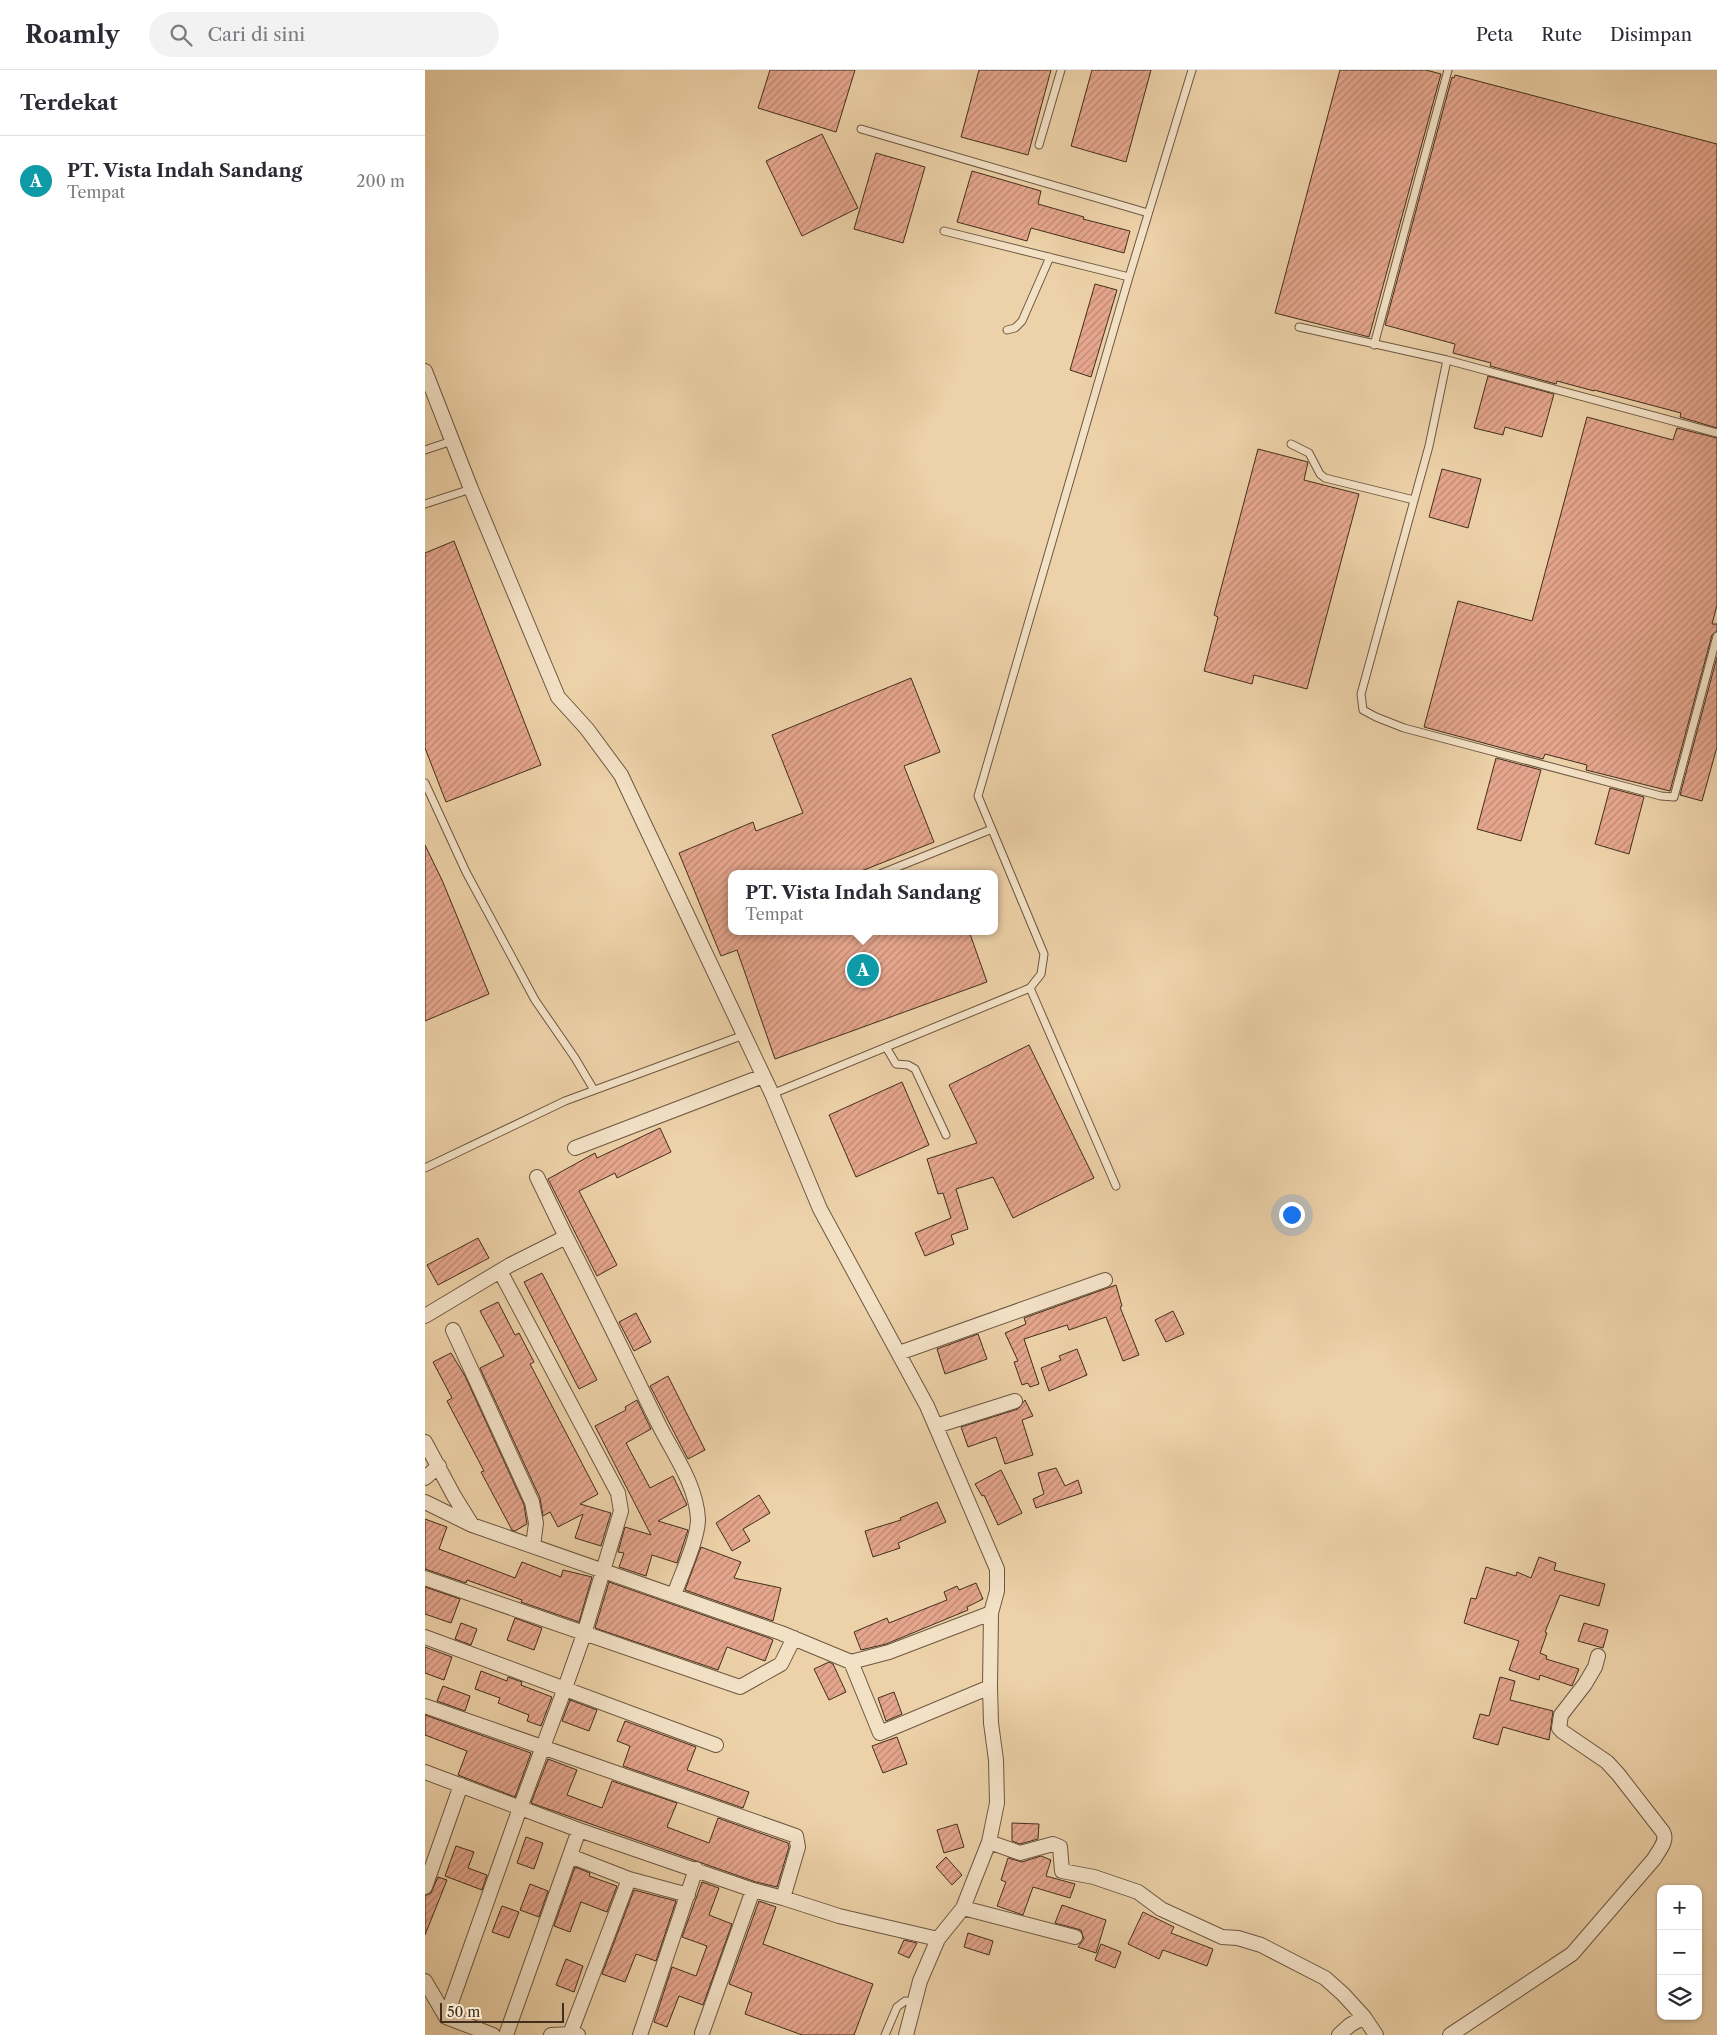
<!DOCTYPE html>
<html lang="id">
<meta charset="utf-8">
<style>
:root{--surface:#fff;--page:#f2f2f3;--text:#2b2b33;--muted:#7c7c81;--line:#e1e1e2;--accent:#0b8043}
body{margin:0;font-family:"Libre Caslon Text",serif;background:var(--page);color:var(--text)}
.controls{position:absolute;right:15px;bottom:15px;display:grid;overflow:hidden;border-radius:10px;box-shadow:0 1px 4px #0004}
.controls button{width:45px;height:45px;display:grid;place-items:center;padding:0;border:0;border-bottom:1px solid var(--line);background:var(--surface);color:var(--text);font:25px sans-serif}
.scale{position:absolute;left:15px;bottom:12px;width:124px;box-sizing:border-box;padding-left:5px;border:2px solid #412e1d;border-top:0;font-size:14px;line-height:18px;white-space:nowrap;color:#412e1d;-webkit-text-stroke:4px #f3e1c6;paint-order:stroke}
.you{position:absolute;left:866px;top:1144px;width:18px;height:18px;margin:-12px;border:4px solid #fff;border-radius:50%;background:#1a73e8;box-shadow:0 0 0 8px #1a73e833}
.badge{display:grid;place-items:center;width:32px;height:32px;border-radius:50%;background:var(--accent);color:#fff;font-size:16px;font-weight:700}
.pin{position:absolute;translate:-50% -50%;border:2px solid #fff;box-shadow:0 1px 5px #0006}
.popup{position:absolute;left:303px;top:800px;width:270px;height:65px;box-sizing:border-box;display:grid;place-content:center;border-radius:10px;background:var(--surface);filter:drop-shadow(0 1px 4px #0005);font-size:16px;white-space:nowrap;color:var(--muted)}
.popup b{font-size:19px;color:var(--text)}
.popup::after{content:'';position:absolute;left:50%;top:100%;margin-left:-10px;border:10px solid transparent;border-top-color:var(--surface)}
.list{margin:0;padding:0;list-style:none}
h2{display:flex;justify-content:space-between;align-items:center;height:65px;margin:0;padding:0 20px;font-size:21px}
h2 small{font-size:16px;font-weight:400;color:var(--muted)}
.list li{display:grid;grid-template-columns:32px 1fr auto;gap:15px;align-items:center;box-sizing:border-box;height:90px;padding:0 20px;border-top:1px solid var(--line)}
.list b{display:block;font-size:19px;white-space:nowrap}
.list p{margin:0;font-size:16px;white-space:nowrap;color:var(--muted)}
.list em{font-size:16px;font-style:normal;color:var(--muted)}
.icon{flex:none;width:28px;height:28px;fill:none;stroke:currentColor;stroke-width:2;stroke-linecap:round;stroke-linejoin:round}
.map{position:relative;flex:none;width:1292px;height:1965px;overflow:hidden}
header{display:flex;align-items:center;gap:30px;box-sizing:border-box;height:70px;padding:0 25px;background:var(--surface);border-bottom:1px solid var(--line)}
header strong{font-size:24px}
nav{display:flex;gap:28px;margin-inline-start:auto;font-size:18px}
.search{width:350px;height:45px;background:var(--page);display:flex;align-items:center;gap:12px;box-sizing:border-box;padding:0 18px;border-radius:28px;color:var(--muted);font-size:19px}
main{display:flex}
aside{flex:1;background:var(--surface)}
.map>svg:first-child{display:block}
</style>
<header>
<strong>Roamly</strong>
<div class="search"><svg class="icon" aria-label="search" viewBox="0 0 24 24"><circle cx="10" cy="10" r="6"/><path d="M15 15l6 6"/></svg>Cari di sini</div>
<nav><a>Peta</a><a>Rute</a><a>Disimpan</a></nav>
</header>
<main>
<aside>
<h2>Terdekat<small></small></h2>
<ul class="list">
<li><span class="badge" style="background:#0f9aa8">A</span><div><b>PT. Vista Indah Sandang</b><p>Tempat</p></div><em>200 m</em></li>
</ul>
</aside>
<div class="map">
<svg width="1292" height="1965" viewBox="0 0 1292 1965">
<defs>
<pattern id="building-hatch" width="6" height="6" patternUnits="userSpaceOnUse" patternTransform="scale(1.25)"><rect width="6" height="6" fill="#e6a68d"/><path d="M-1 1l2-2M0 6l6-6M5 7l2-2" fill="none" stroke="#bc8873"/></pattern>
</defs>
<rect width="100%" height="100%" fill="#edd1a8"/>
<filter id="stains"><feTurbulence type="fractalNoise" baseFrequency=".004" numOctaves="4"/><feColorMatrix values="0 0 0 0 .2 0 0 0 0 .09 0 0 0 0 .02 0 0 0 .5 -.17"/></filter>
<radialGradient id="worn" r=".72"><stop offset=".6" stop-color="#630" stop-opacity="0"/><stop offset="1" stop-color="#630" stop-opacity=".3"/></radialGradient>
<path fill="url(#building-hatch)" stroke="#412e1d" d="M345 0H430L411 62 333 38Z
M554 0H626L603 85 536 67Z
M667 0H726L701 92 646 76Z
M915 0H1001L1016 4 944 267 850 243Z
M1030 5 1292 74V358L1255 347 1256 343 1169 320V321L1132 311 1131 314 1065 296 1066 293 1028 283 1030 274 960 255 1027 7 1029 8Z
M397 64 433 138 377 166 341 91Z
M451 83 500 97 478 173 429 159Z
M547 101 616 121 613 134 659 147 658 149 705 161 699 183 606 158 602 171 532 152Z
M670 214 692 220 666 307 645 300Z
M1063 306 1129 324 1117 367 1080 357 1078 365 1049 358Z
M1162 347 1248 370 1252 358 1292 368V535L1287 554H1292V561L1287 565 1245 721 1161 700 1162 695 1120 684 1118 689 999 657 1033 531 1107 551Z
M833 379 883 392 879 410 934 424 882 619 829 605 827 614 779 601 793 547 789 545Z
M1017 399 1056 409 1043 458 1004 447Z
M29 471 116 695 21 732 0 678V483Z
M1292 587V677L1277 731 1255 725Z
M486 608 515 682 479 696 509 772 429 804H307V861H544L562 912 350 989 312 880 296 886 254 783 328 752 331 761 378 743 347 665Z
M1071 688 1116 700 1096 771 1052 759Z
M1185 718 1219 727 1204 784 1170 774Z
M0 775 17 810 64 924 0 951Z
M604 975 669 1108 588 1148 568 1107 531 1119 543 1159 526 1165 529 1174 500 1186 490 1163 526 1148 518 1123 513 1124 502 1089 552 1073 524 1015Z
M477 1012 504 1075 431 1107 404 1045Z
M235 1058 246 1082 192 1108 190 1103 154 1121 192 1195 172 1206 123 1109 170 1083 172 1088Z
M53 1168 64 1188 13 1215 2 1195Z
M117 1203 172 1310 154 1319 99 1212Z
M691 1215 697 1236 695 1237 714 1285 698 1291 681 1247 644 1260 642 1255 599 1269 614 1314 605 1317 603 1313 597 1315 589 1292 593 1291 580 1263 601 1254 599 1248Z
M73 1232 90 1265 94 1263 109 1292 105 1294 173 1424 155 1434 186 1443 176 1476 150 1468 158 1444 133 1457 125 1442 118 1446 115 1428 55 1298 79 1286 55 1241Z
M748 1241 759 1264 741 1272 730 1250Z
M211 1243 226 1272 209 1281 194 1252Z
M553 1264 562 1289 520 1304 512 1279Z
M652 1279 662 1305 624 1321 616 1298 636 1290 634 1286Z
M26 1283 40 1306 99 1435 102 1454 90 1461 87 1460 56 1402 59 1401 22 1331 27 1328 8 1292Z
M243 1306 280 1380 263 1389 225 1316Z
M212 1330 226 1359 201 1373 225 1418 248 1406 262 1435 233 1451 263 1460 252 1493 227 1485 221 1506 194 1497 199 1483 193 1482 200 1457 226 1465 170 1356 201 1340 200 1337Z
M600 1330 608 1346 597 1350 608 1385 580 1394 571 1367 543 1377 536 1357 593 1339Z
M631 1398 640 1416 653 1410 657 1423 611 1438 608 1429 619 1424 613 1403Z
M576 1400 597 1443 573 1455 559 1425 557 1426 550 1414Z
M334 1425 345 1443 318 1459 325 1471 307 1481 291 1453Z
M512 1432 521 1452 473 1473 475 1478 448 1487 440 1461 476 1450 475 1448Z
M0 1449 22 1457 14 1479 90 1508 97 1492 136 1507 138 1500 167 1507 154 1552 96 1532 97 1530 42 1510 41 1513 0 1499Z
M276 1477 316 1492 309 1508 356 1518 348 1551 260 1520Z
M1114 1487 1131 1493 1129 1500 1180 1514 1174 1536 1135 1525 1120 1562 1122 1563 1115 1583 1122 1586 1121 1589 1154 1599 1147 1616 1115 1605 1114 1610 1084 1600 1094 1571 1039 1553 1046 1528 1051 1529 1061 1497 1091 1506 1092 1502 1106 1508Z
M184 1512 344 1568 348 1570 340 1591 302 1577 293 1600 170 1558Z
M551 1513 558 1529 542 1537 543 1540 461 1574 436 1580 429 1562 462 1548 464 1553 522 1530 519 1522 532 1516 534 1520Z
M0 1517 35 1529 26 1553 0 1544Z
M90 1548 117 1558 109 1580 82 1570Z
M36 1553 52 1559 46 1575 30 1569Z
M1159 1553 1183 1560 1178 1578 1153 1571Z
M0 1577 27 1587 19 1610 0 1603Z
M404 1592 408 1594 421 1622 404 1630 389 1599Z
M56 1601 82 1611 83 1607 97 1612 96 1615 127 1627 116 1656 102 1651 104 1645 73 1633 75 1628 50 1619Z
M1075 1607 1090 1611 1085 1630 1128 1641 1124 1670 1078 1657 1073 1675 1048 1668 1055 1644 1064 1646Z
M18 1616 45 1626 40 1641 12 1631Z
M469 1622 477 1644 461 1651 453 1628Z
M145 1630 172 1640 164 1661 137 1651Z
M0 1645 106 1683 90 1727 33 1705 42 1681 0 1665Z
M200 1651 271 1677 262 1700 324 1722 318 1738 198 1696 205 1676 192 1671Z
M472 1667 482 1694 458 1703 447 1676Z
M123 1689 152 1700 142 1725 177 1738 187 1711 252 1733 242 1757 284 1773 293 1748 363 1773 364 1777 352 1817 331 1812 106 1733Z
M587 1753 614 1754 613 1769 595 1774 587 1771Z
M532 1754 539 1777 519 1783 512 1760Z
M101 1767 118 1773 109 1799 92 1793Z
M31 1776 49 1782 43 1798 62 1805 57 1820 20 1806Z
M616 1786 626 1790 621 1806 650 1814 645 1828 608 1817 598 1845 572 1836 581 1812 576 1810 583 1788 597 1792Z
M521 1787 537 1805 527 1815 511 1797Z
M150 1797 165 1803 164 1806 192 1816 182 1842 156 1832 145 1862 129 1856Z
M13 1807 22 1810 0 1865V1826L6 1823Z
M277 1812 294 1818 284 1845 307 1854 278 1935 254 1926 242 1957 229 1952 247 1897 271 1906 282 1876 257 1867Z
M105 1814 123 1821 114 1847 95 1840Z
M209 1820 251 1831 231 1891 211 1884 200 1912 177 1904Z
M334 1831 351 1837 338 1874 448 1914 429 1965H377L320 1944 327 1923 304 1914Z
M637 1835 681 1850 671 1883 653 1877 659 1869 656 1860 630 1853Z
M77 1836 94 1842 84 1868 67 1862Z
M718 1842 749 1857 746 1863 788 1879 782 1896 738 1880 734 1889 703 1874Z
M543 1863 568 1871 564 1885 539 1877Z
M479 1870 492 1873 484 1888 473 1883Z
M676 1874 696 1882 690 1898 670 1890Z
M141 1889 158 1896 149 1922 131 1915Z"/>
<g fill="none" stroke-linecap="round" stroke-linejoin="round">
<g stroke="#6c5740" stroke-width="9">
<path id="lane" d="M436 59 723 143
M614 75 636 0
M519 161 704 207
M874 257 1022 290 1292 363
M582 260 590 258 597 251 625 187
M949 275 1023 0
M1022 290 1004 376 936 624 938 640 951 647 979 658 1236 726 1249 727 1292 566
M866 374 884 383 895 404 900 408 989 430
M0 380 27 371
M0 434 46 419
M0 713 41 802 110 930 150 988 169 1020
M455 804 567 759
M605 918 691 1116
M461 977 471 994 483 995 490 999 521 1065
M347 1024 605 918 616 904 619 884 553 726 704 207 767 0
M0 1098 140 1031 319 965
M460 1965 472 1937 480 1931 489 1932"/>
</g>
<g stroke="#6c5740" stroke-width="16">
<path id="street" d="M0 301 46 419 133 627 162 659 196 705 347 1024 395 1139 502 1336 572 1499V1521L566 1543 565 1617 566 1653 571 1690 572 1733 564 1772 547 1815 538 1838 513 1869 495 1911 481 1965
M150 1078 338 1006
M112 1107 141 1167
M0 1246 85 1195 141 1167C173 1229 203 1292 234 1355 249 1385 271 1414 273 1449 273 1469 256 1505 249 1525
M28 1260 107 1432 111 1453 108 1476
M474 1283 680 1210
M511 1356 590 1331
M0 1372 29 1426 47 1455 356 1563 426 1592 464 1582 566 1543
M0 1408 14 1396
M0 1432 47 1455
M0 1508 315 1617 356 1594 369 1568
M0 1567 291 1675
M426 1592 455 1663 565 1617
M0 1636 371 1766 373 1777 358 1828 414 1846 513 1869
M0 1702 154 1760 328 1820 358 1828
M564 1772 595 1783 628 1774 635 1777 637 1801 669 1807 713 1822 736 1839 797 1867 813 1868 836 1875 900 1908 918 1924 939 1947 951 1965
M145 1786 204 1809 145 1964
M204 1809 263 1825
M0 1817 36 1715
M538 1838 650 1867
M0 1911 21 1947 68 1965
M21 1947 95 1738 140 1618 159 1564 196 1441 193 1423 75 1201
M277 1963 328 1820
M81 1965 154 1760
M126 1965 145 1964 153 1965
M215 1965 271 1799
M914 1965 925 1955 939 1947
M1025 1965 1147 1884 1229 1789C1234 1780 1243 1771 1238 1762L1193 1704 1182 1692 1138 1662 1134 1658 1136 1645 1160 1614 1170 1597 1173 1586"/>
</g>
<use href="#lane" stroke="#f3e1c6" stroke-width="7"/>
<use href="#street" stroke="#f3e1c6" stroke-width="14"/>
</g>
<rect width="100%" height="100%" filter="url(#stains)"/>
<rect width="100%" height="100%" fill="url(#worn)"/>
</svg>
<div class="controls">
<button>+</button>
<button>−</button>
<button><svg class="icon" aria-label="layers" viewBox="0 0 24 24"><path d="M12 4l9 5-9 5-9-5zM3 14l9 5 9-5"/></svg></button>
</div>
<div class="scale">50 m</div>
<div class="you"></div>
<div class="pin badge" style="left:438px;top:900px;background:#0f9aa8">A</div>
<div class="popup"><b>PT. Vista Indah Sandang</b>Tempat</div>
</div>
</main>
